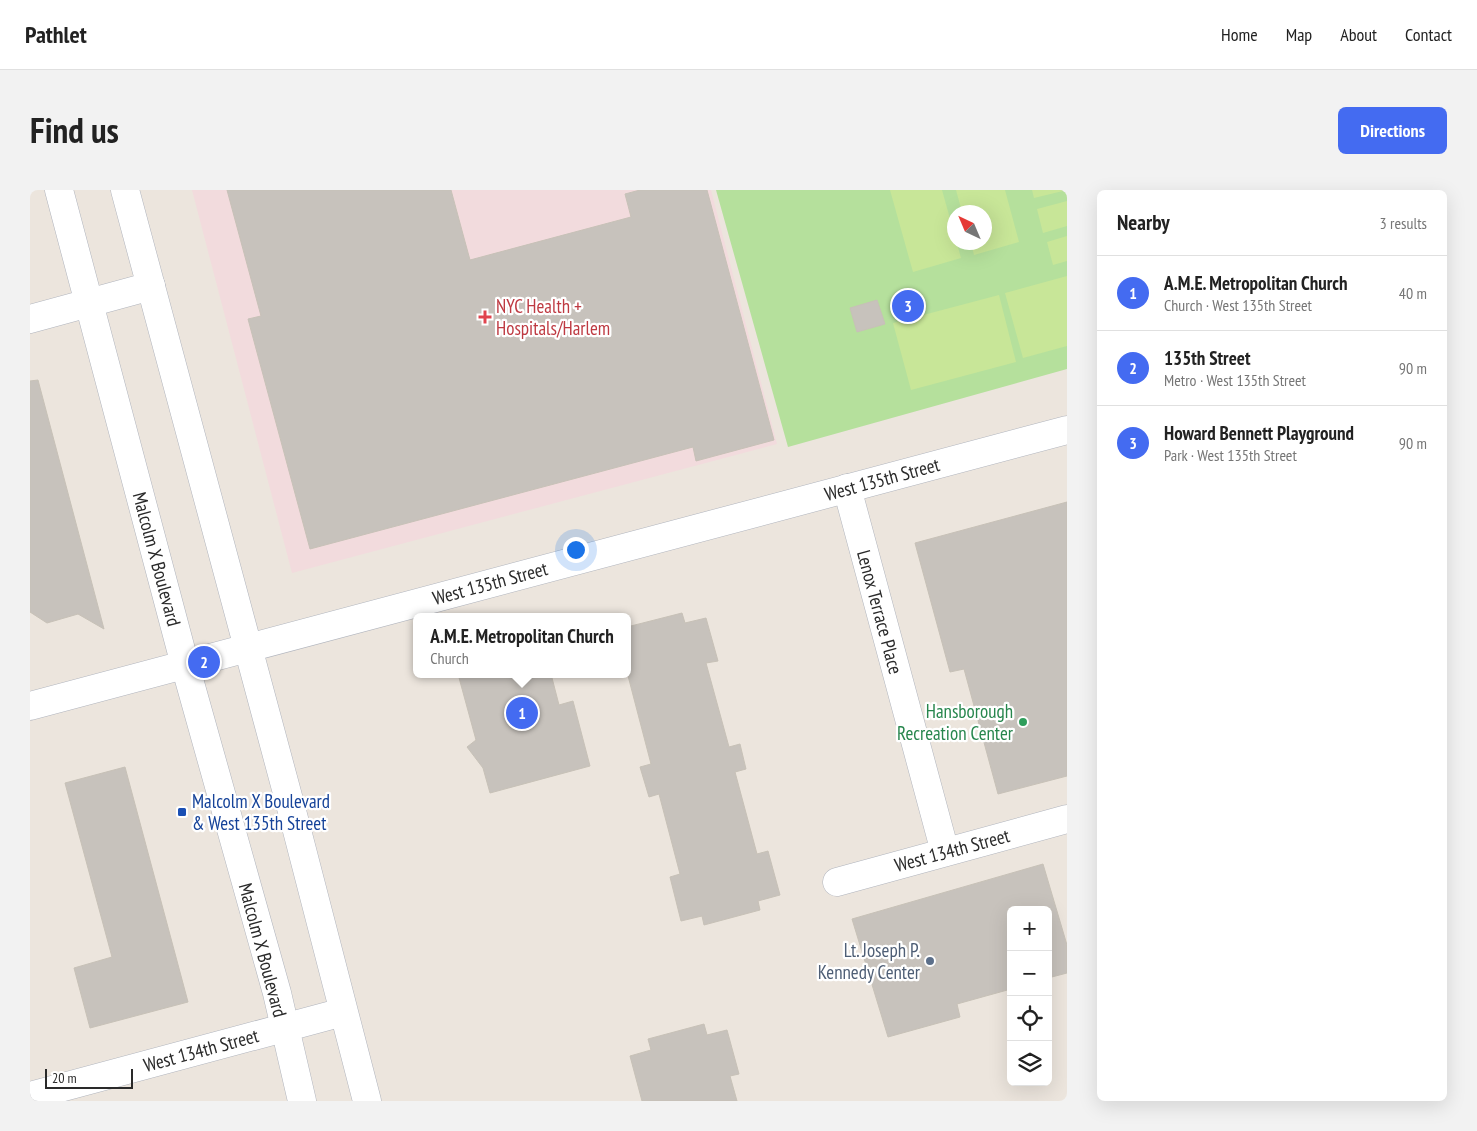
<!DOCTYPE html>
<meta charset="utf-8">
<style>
:root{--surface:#fff;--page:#f2f2f2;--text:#222;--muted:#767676;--line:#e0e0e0;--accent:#446bf1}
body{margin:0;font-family:"PT Sans Narrow",sans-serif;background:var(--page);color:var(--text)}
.controls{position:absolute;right:15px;bottom:15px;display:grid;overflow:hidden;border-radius:8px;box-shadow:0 5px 20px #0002}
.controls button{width:45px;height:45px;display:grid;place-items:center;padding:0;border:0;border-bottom:1px solid var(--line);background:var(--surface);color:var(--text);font:25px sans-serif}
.compass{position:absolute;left:917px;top:15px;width:45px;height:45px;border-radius:50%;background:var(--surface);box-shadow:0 5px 20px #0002;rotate:316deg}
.scale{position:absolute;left:15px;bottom:12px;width:88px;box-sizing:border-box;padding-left:5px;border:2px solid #2a2a2a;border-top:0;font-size:14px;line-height:18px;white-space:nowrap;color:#2a2a2a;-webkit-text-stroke:4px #fff;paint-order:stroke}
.you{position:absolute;left:545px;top:359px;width:18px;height:18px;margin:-12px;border:4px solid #fff;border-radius:50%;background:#1a73e8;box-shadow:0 0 0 8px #1a73e833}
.badge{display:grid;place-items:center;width:32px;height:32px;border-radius:50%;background:var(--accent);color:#fff;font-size:16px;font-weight:700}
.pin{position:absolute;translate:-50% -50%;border:2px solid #fff;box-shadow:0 1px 5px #0006}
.popup{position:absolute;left:383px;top:423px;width:218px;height:65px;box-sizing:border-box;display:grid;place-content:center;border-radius:8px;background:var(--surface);filter:drop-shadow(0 1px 4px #0005);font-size:16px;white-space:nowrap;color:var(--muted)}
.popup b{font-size:19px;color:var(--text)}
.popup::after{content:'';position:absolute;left:50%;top:100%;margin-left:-10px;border:10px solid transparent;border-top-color:var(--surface)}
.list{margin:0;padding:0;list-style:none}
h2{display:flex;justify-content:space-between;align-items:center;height:65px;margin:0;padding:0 20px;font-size:21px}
h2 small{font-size:16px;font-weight:400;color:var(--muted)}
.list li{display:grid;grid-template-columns:32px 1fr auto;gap:15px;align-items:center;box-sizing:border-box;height:75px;padding:0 20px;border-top:1px solid var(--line)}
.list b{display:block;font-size:19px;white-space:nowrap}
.list p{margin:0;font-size:16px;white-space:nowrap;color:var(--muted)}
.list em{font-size:16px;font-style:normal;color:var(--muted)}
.icon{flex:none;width:28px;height:28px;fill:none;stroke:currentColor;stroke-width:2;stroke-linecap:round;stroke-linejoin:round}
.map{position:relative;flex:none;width:1037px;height:911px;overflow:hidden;border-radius:8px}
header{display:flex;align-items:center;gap:30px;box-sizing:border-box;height:70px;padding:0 25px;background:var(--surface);border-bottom:1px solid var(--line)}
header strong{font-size:24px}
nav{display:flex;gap:28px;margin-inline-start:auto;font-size:18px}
.intro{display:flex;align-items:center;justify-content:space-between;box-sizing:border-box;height:120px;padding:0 30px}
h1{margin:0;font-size:35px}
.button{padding:12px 22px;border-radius:8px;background:var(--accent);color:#fff;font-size:18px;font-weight:700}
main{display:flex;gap:30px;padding:0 30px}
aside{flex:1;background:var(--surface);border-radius:8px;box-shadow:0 5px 20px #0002}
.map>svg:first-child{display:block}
</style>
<header>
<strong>Pathlet</strong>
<nav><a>Home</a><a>Map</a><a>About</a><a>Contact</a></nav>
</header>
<div class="intro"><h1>Find us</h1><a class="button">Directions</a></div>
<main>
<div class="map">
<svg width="1037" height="911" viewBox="0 0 1037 911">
<rect width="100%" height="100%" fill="#ece5dd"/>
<path fill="#f2dbdd" d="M162 0H681L747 254 262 383Z"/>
<path fill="#b5e09c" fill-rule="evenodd" d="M686 0H1037V179L758 257ZM924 22H954V52H924Z"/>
<path fill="#c8e698" d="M860 0H912L931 68 883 82Z
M926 0H975L989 52 944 65 941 53 954 52V22H932Z
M1002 0H1037L1004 8Z
M1037 11V36L1013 43 1007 19Z
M1037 46V71L1023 75 1017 52Z
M1037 86V156L993 168 975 103Z
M969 105 986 172 881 200 863 133Z"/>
<path fill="#c7c2bc" stroke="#c7c1b7" d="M197 0H421L440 70 601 27 595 4 610 0H677L744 250 666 271 663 257 280 359 218 129 231 126Z
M847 110 855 134 827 142 820 118Z
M8 190 74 439 48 424 17 433 0 422V191Z
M1037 312V586L968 604 934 479 920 482 885 353Z
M652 423 655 433 676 428 688 471 676 473 699 557 710 554 716 579 705 582 727 664 738 661 750 705 728 711 730 720 674 735 672 726 651 731 640 687 650 684 629 604 619 607 610 577 621 574 597 482V437Z
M428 484H521L529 515 543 511 560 576 460 603 453 578 437 557 446 550Z
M95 577 158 812 60 838 44 778 82 767 35 593Z
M1013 674 1037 755V783L1018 788V720H981V799L927 814 930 827 858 847 822 729Z
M674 834 677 845 697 840 709 884 700 886 707 911H612L600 866 621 860 618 849Z"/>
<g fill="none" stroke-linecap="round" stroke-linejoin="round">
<g stroke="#b0b4bd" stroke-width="29">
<path id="minor" d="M0 129 121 96
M817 298 915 662
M807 692 1037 629
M0 906 313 822"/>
</g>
<g stroke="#b0b4bd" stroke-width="29">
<path id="tertiary" d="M0 516 1037 240"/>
</g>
<g stroke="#b0b4bd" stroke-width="29">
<path id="secondary" d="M29 0 155 475 247 803 272 911
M95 0 263 625 337 911"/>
</g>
<use href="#minor" stroke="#fff" stroke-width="28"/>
<use href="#tertiary" stroke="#fff" stroke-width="28"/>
<use href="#secondary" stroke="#fff" stroke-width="28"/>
</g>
<path fill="#e0444e" stroke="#fff" stroke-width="2" d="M452.5 119.5h5v5h5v5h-5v5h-5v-5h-5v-5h5z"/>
<circle fill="#2e9e5b" stroke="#fff" stroke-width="2" cx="993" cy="532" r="5"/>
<rect fill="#1a4fb4" stroke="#fff" stroke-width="2" x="147" y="617" width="10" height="10" rx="2.5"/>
<circle fill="#5c6f8a" stroke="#fff" stroke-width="2" cx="900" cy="771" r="5"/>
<g text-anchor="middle" stroke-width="4.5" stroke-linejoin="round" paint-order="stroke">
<g font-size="19" fill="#be3a42" stroke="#fff" text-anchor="start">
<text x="466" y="123">NYC Health +<tspan x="466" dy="22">Hospitals/Harlem</tspan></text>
</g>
<g font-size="19" fill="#2a2a2a" stroke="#fff">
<text transform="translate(852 289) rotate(-15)" y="7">West 135th Street</text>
<text transform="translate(127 369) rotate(75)" y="7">Malcolm X Boulevard</text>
<text transform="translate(460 393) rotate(-15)" y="7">West 135th Street</text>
<text transform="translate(850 422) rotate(75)" y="7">Lenox Terrace Place</text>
<text transform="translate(922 660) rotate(-15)" y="7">West 134th Street</text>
<text transform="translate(233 760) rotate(75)" y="7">Malcolm X Boulevard</text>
<text transform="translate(171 860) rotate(-15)" y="7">West 134th Street</text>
</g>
<g font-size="19" fill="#27864d" stroke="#fff" text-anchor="end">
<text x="983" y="528">Hansborough<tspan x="983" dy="22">Recreation Center</tspan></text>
</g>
<g font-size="19" fill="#164399" stroke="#fff" text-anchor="start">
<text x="162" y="618">Malcolm X Boulevard<tspan x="162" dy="22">&amp; West 135th Street</tspan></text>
</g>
<g font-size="19" fill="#4e5e75" stroke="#fff" text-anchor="end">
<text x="890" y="767">Lt. Joseph P.<tspan x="890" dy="22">Kennedy Center</tspan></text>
</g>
</g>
</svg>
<div class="controls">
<button>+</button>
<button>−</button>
<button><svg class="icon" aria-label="locate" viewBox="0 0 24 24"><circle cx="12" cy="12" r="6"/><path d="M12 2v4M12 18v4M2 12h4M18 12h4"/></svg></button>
<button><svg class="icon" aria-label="layers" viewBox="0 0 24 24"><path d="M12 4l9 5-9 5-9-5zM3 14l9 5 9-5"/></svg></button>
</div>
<svg class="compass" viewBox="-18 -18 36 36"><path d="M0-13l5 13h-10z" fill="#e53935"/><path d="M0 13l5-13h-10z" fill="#767676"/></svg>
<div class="scale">20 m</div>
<div class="you"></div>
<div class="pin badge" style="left:492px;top:523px">1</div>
<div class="popup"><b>A.M.E. Metropolitan Church</b>Church</div>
<div class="pin badge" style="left:174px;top:472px">2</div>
<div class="pin badge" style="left:878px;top:116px">3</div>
</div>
<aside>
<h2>Nearby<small>3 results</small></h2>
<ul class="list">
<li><span class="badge">1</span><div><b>A.M.E. Metropolitan Church</b><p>Church · West 135th Street</p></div><em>40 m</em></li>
<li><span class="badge">2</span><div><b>135th Street</b><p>Metro · West 135th Street</p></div><em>90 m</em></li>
<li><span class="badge">3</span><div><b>Howard Bennett Playground</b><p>Park · West 135th Street</p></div><em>90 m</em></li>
</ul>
</aside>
</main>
